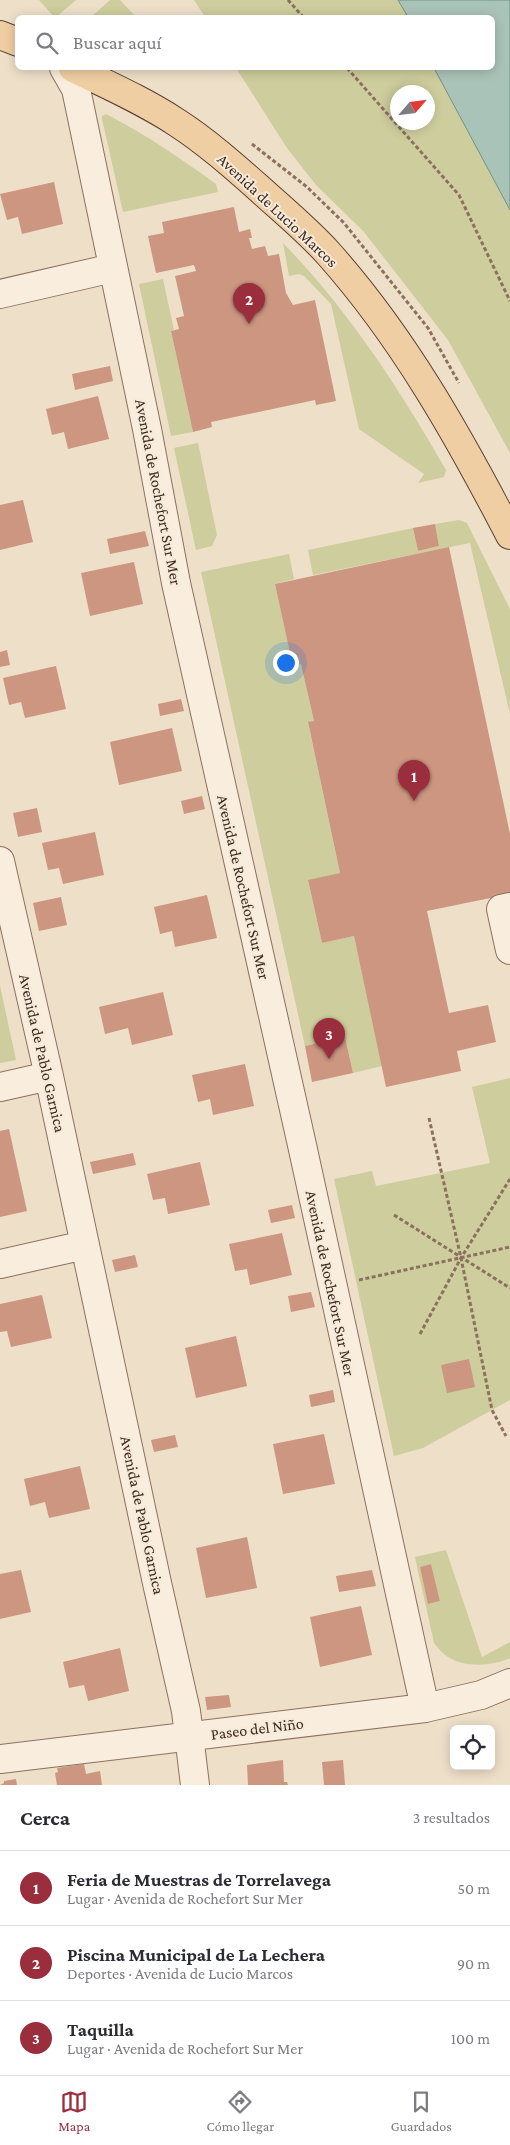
<!DOCTYPE html>
<html lang="es">
<meta charset="utf-8">
<style>
:root{--surface:#fff;--page:#f2f2f3;--text:#2b2b33;--muted:#7c7c81;--line:#e1e1e2;--accent:#9a2e3d}
body{margin:0;font-family:"Crimson Pro",serif;background:var(--page);color:var(--text)}
.controls{position:absolute;right:15px;bottom:15px;display:grid;overflow:hidden;border-radius:8px;box-shadow:0 2px 12px #0003}
.controls button{width:45px;height:45px;display:grid;place-items:center;padding:0;border:0;border-bottom:1px solid var(--line);background:var(--surface);color:var(--text);font:25px sans-serif}
.compass{position:absolute;left:390px;top:85px;width:45px;height:45px;border-radius:50%;background:var(--surface);box-shadow:0 2px 12px #0003;rotate:62deg}
.you{position:absolute;left:285px;top:662px;width:18px;height:18px;margin:-12px;border:4px solid #fff;border-radius:50%;background:#1a73e8;box-shadow:0 0 0 8px #1a73e833}
.badge{display:grid;place-items:center;width:32px;height:32px;border-radius:50%;background:var(--accent);color:#fff;font-size:16px;font-weight:700}
.pin{position:absolute;translate:-50% -41px;filter:drop-shadow(0 1px 2px #0008)}
.pin::after{content:'';position:absolute;top:26px;width:18px;height:15px;background:inherit;clip-path:polygon(0 0,100% 0,50% 100%)}
.list{margin:0;padding:0;list-style:none}
h2{display:flex;justify-content:space-between;align-items:center;height:65px;margin:0;padding:0 20px;font-size:21px}
h2 small{font-size:16px;font-weight:400;color:var(--muted)}
.list li{display:grid;grid-template-columns:32px 1fr auto;gap:15px;align-items:center;box-sizing:border-box;height:75px;padding:0 20px;border-top:1px solid var(--line)}
.list b{display:block;font-size:19px;white-space:nowrap}
.list p{margin:0;font-size:16px;white-space:nowrap;color:var(--muted)}
.list em{font-size:16px;font-style:normal;color:var(--muted)}
.icon{flex:none;width:28px;height:28px;fill:none;stroke:currentColor;stroke-width:2;stroke-linecap:round;stroke-linejoin:round}
.map{position:relative;flex:none;width:510px;height:1785px;overflow:hidden}
.search{position:absolute;background:var(--surface);box-shadow:0 2px 12px #0003;left:15px;right:15px;top:15px;height:55px;display:flex;align-items:center;gap:12px;box-sizing:border-box;padding:0 18px;border-radius:8px;color:var(--muted);font-size:19px}
.sheet{height:290px;background:var(--surface)}
nav{display:flex;justify-content:space-around;align-items:center;box-sizing:border-box;height:70px;border-top:1px solid var(--line);background:var(--surface);font-size:14px;color:var(--muted)}
nav a{display:grid;justify-items:center;gap:2px}
nav .on{color:var(--accent)}
.map>svg:first-child{display:block}
</style>
<div class="map">
<svg width="510" height="1785" viewBox="0 0 510 1785">
<rect width="100%" height="100%" fill="#eedfc9"/>
<path fill="#cdcd9d" fill-rule="evenodd" d="M39 0H76L55 18Z
M110 0H120L136 17H91Z
M194 0H398L408 17H205Z
M236 68H434L510 210V453L448 340 364 232 316 185 287 148ZM398 92H428V122H398Z
M106 114C145 134 180 158 216 184L218 192 123 212 102 119V116Z
M283 243C349 311 399 388 446 470L444 477 418 483 424 474 359 429 331 304 304 276 299 274 289 276Z
M163 279 174 330 171 331 193 432 171 436 139 284Z
M198 443 217 535 212 546 196 550 174 448Z
M459 520 467 523 510 609V714L470 543 313 575 308 550 413 528 418 551 439 546 435 524Z
M289 554 294 579 275 584 293 666 301 664 314 721 308 723 340 873 308 881 322 943 354 936 382 1066 353 1073 345 1037 305 1046 201 572Z
M0 986 16 1060 0 1063Z
M510 1078V1400L423 1448 394 1456 334 1179 372 1171 376 1186 490 1163 472 1087Z
M446 1550 482 1657 510 1642V1658C493 1666 465 1668 448 1657 443 1654 438 1648 434 1643L415 1557ZM431 1564 440 1601 429 1604 420 1567Z"/>
<path fill="#aac3b8" stroke="#709285" d="M398 0H510V210L434 68H492V18L408 17Z"/>
<path fill="#cc9680" d="M54 182 63 224 22 234 18 217 7 220 0 194Z
M234 207 239 232 250 229 252 238H249L252 249 265 246 268 256 279 254 286 293 293 305 315 300 336 401 316 405 315 400 211 422 212 427 193 432 171 331 179 329 176 318 184 316 175 276 196 271 194 265 156 273 148 236 164 233 162 222Z
M110 366 113 381 75 390 72 374Z
M98 396 109 439 68 449 64 432 52 435 46 409Z
M23 500 33 542 0 550V505Z
M435 524 439 546 418 551 413 528Z
M145 531 149 546 110 554 107 539Z
M449 547 510 834V894L427 911 449 1013 488 1005 496 1042 457 1051 461 1071 386 1087 354 936 322 943 308 880 340 873 308 722 314 721 301 664 293 667 275 584Z
M134 562 143 604 90 616 81 573Z
M7 650 10 665 0 667V652Z
M56 666 66 709 25 718 21 702 9 705 3 678Z
M181 699 184 711 160 716 158 704Z
M172 728 182 771 119 785 110 742Z
M202 796 205 809 184 814 181 801Z
M37 808 42 832 18 837 13 813Z
M95 832 104 875 63 884 59 868 48 870 42 843Z
M207 895 217 938 175 947 172 931 160 934 154 907Z
M61 897 67 925 39 931 33 903Z
M163 992 173 1035 132 1045 128 1028 105 1034 99 1007Z
M345 1037 353 1073 312 1082 305 1046Z
M245 1064 254 1106 213 1115 210 1099 198 1102 192 1075Z
M9 1129 27 1211 0 1217V1131Z
M133 1153 136 1165 93 1174 90 1162Z
M200 1162 210 1205 168 1214 165 1198 153 1200 147 1174Z
M292 1205 295 1218 271 1223 268 1210Z
M282 1233 292 1275 250 1285 247 1269 235 1271 229 1244Z
M135 1255 138 1267 115 1272 112 1260Z
M311 1292 315 1307 291 1312 288 1296Z
M42 1295 52 1338 11 1347 7 1331 0 1332V1304Z
M236 1336 247 1386 196 1398 185 1348Z
M469 1359 475 1387 447 1393 441 1365Z
M333 1390 335 1402 311 1407 309 1395Z
M324 1434 335 1484 283 1494 273 1444Z
M175 1435 178 1447 154 1452 151 1440Z
M80 1466 90 1509 49 1518 45 1502 30 1506 24 1479Z
M247 1537 257 1588 206 1598 196 1548Z
M431 1564 440 1601 428 1604 420 1567Z
M21 1570 31 1612 0 1619V1574Z
M372 1570 376 1586 339 1592 336 1576Z
M361 1606 372 1655 320 1667 310 1617Z
M120 1648 129 1691 88 1701 84 1685 69 1688 63 1662Z
M229 1695 231 1707 207 1710 205 1697Z
M283 1760 284 1782H287L288 1785H248L247 1765Z
M343 1760 345 1785H324L322 1762Z
M84 1764 86 1774 100 1771 102 1785H57L55 1773 58 1772 57 1768Z
M16 1779 17 1785H0L4 1783V1781Z"/>
<g fill="none" stroke-linecap="round" stroke-linejoin="round">
<g stroke="#8b705e" stroke-width="30">
<path id="minor" d="M64 68 76 89 147 429 176 583 302 1145 425 1708
M0 294 113 268
M0 861 49 1076 157 1583 186 1711 195 1785
M510 907 501 909 510 950
M0 1087 49 1076
M0 1264 85 1245
M0 1759 425 1708 481 1695 510 1683"/>
</g>
<g stroke="#593f31" stroke-width="30">
<path id="major" d="M0 35 18 42
M73 68C108 85 144 101 176 122 207 142 235 167 262 191 284 211 308 231 328 253 403 337 458 435 510 535"/>
</g>
<path stroke="#8b705e" stroke-width="3" stroke-dasharray="4 2.5" stroke-linecap="butt" d="M288 0 304 18
M347 68 459 195 510 301
M252 144 307 187 344 223 428 328 459 383
M429 1118 461 1258 492 1410 506 1436
M394 1215 510 1288
M359 1280 510 1247
M420 1334 461 1258 510 1179"/>
<use href="#minor" stroke="#f9eddd" stroke-width="28"/>
<use href="#major" stroke="#f0cea3" stroke-width="28"/>
</g>
<g text-anchor="middle" stroke-width="4" stroke-linejoin="round" paint-order="stroke">
<g font-size="16" fill="#3c2a21" stroke="#f6ead9">
<text transform="translate(278 210) rotate(43)" y="6">Avenida de Lucio Marcos</text>
<text transform="translate(159 492) rotate(79)" y="6">Avenida de Rochefort Sur Mer</text>
<text transform="translate(244 887) rotate(77)" y="6">Avenida de Rochefort Sur Mer</text>
<text transform="translate(43 1053) rotate(77)" y="6">Avenida de Pablo Garnica</text>
<text transform="translate(331 1283) rotate(78)" y="6">Avenida de Rochefort Sur Mer</text>
<text transform="translate(143 1515) rotate(78)" y="6">Avenida de Pablo Garnica</text>
<text transform="translate(257 1728) rotate(-7)" y="6">Paseo del Niño</text>
</g>
</g>
</svg>
<div class="controls">
<button><svg class="icon" aria-label="locate" viewBox="0 0 24 24"><circle cx="12" cy="12" r="6"/><path d="M12 2v4M12 18v4M2 12h4M18 12h4"/></svg></button>
</div>
<svg class="compass" viewBox="-18 -18 36 36"><path d="M0-13l5 13h-10z" fill="#e53935"/><path d="M0 13l5-13h-10z" fill="#7c7c81"/></svg>
<div class="you"></div>
<div class="pin badge" style="left:414px;top:801px">1</div>
<div class="pin badge" style="left:249px;top:324px">2</div>
<div class="pin badge" style="left:329px;top:1059px">3</div>
<div class="search"><svg class="icon" aria-label="search" viewBox="0 0 24 24"><circle cx="10" cy="10" r="6"/><path d="M15 15l6 6"/></svg>Buscar aquí</div>
</div>
<section class="sheet">
<h2>Cerca<small>3 resultados</small></h2>
<ul class="list">
<li><span class="badge">1</span><div><b>Feria de Muestras de Torrelavega</b><p>Lugar · Avenida de Rochefort Sur Mer</p></div><em>50 m</em></li>
<li><span class="badge">2</span><div><b>Piscina Municipal de La Lechera</b><p>Deportes · Avenida de Lucio Marcos</p></div><em>90 m</em></li>
<li><span class="badge">3</span><div><b>Taquilla</b><p>Lugar · Avenida de Rochefort Sur Mer</p></div><em>100 m</em></li>
</ul>
</section>
<nav>
<a class="on"><svg class="icon" aria-label="map" viewBox="0 0 24 24"><path d="M3 6l6-2 6 2 6-2v14l-6 2-6-2-6 2zM9 4v14M15 6v14"/></svg>Mapa</a>
<a><svg class="icon" aria-label="directions" viewBox="0 0 24 24"><path d="M12 3l9 9-9 9-9-9zM9 14v-3h6M13 9l2 2-2 2"/></svg>Cómo llegar</a>
<a><svg class="icon" aria-label="saved" viewBox="0 0 24 24"><path d="M7 4h10v16l-5-4-5 4z"/></svg>Guardados</a>
</nav>
